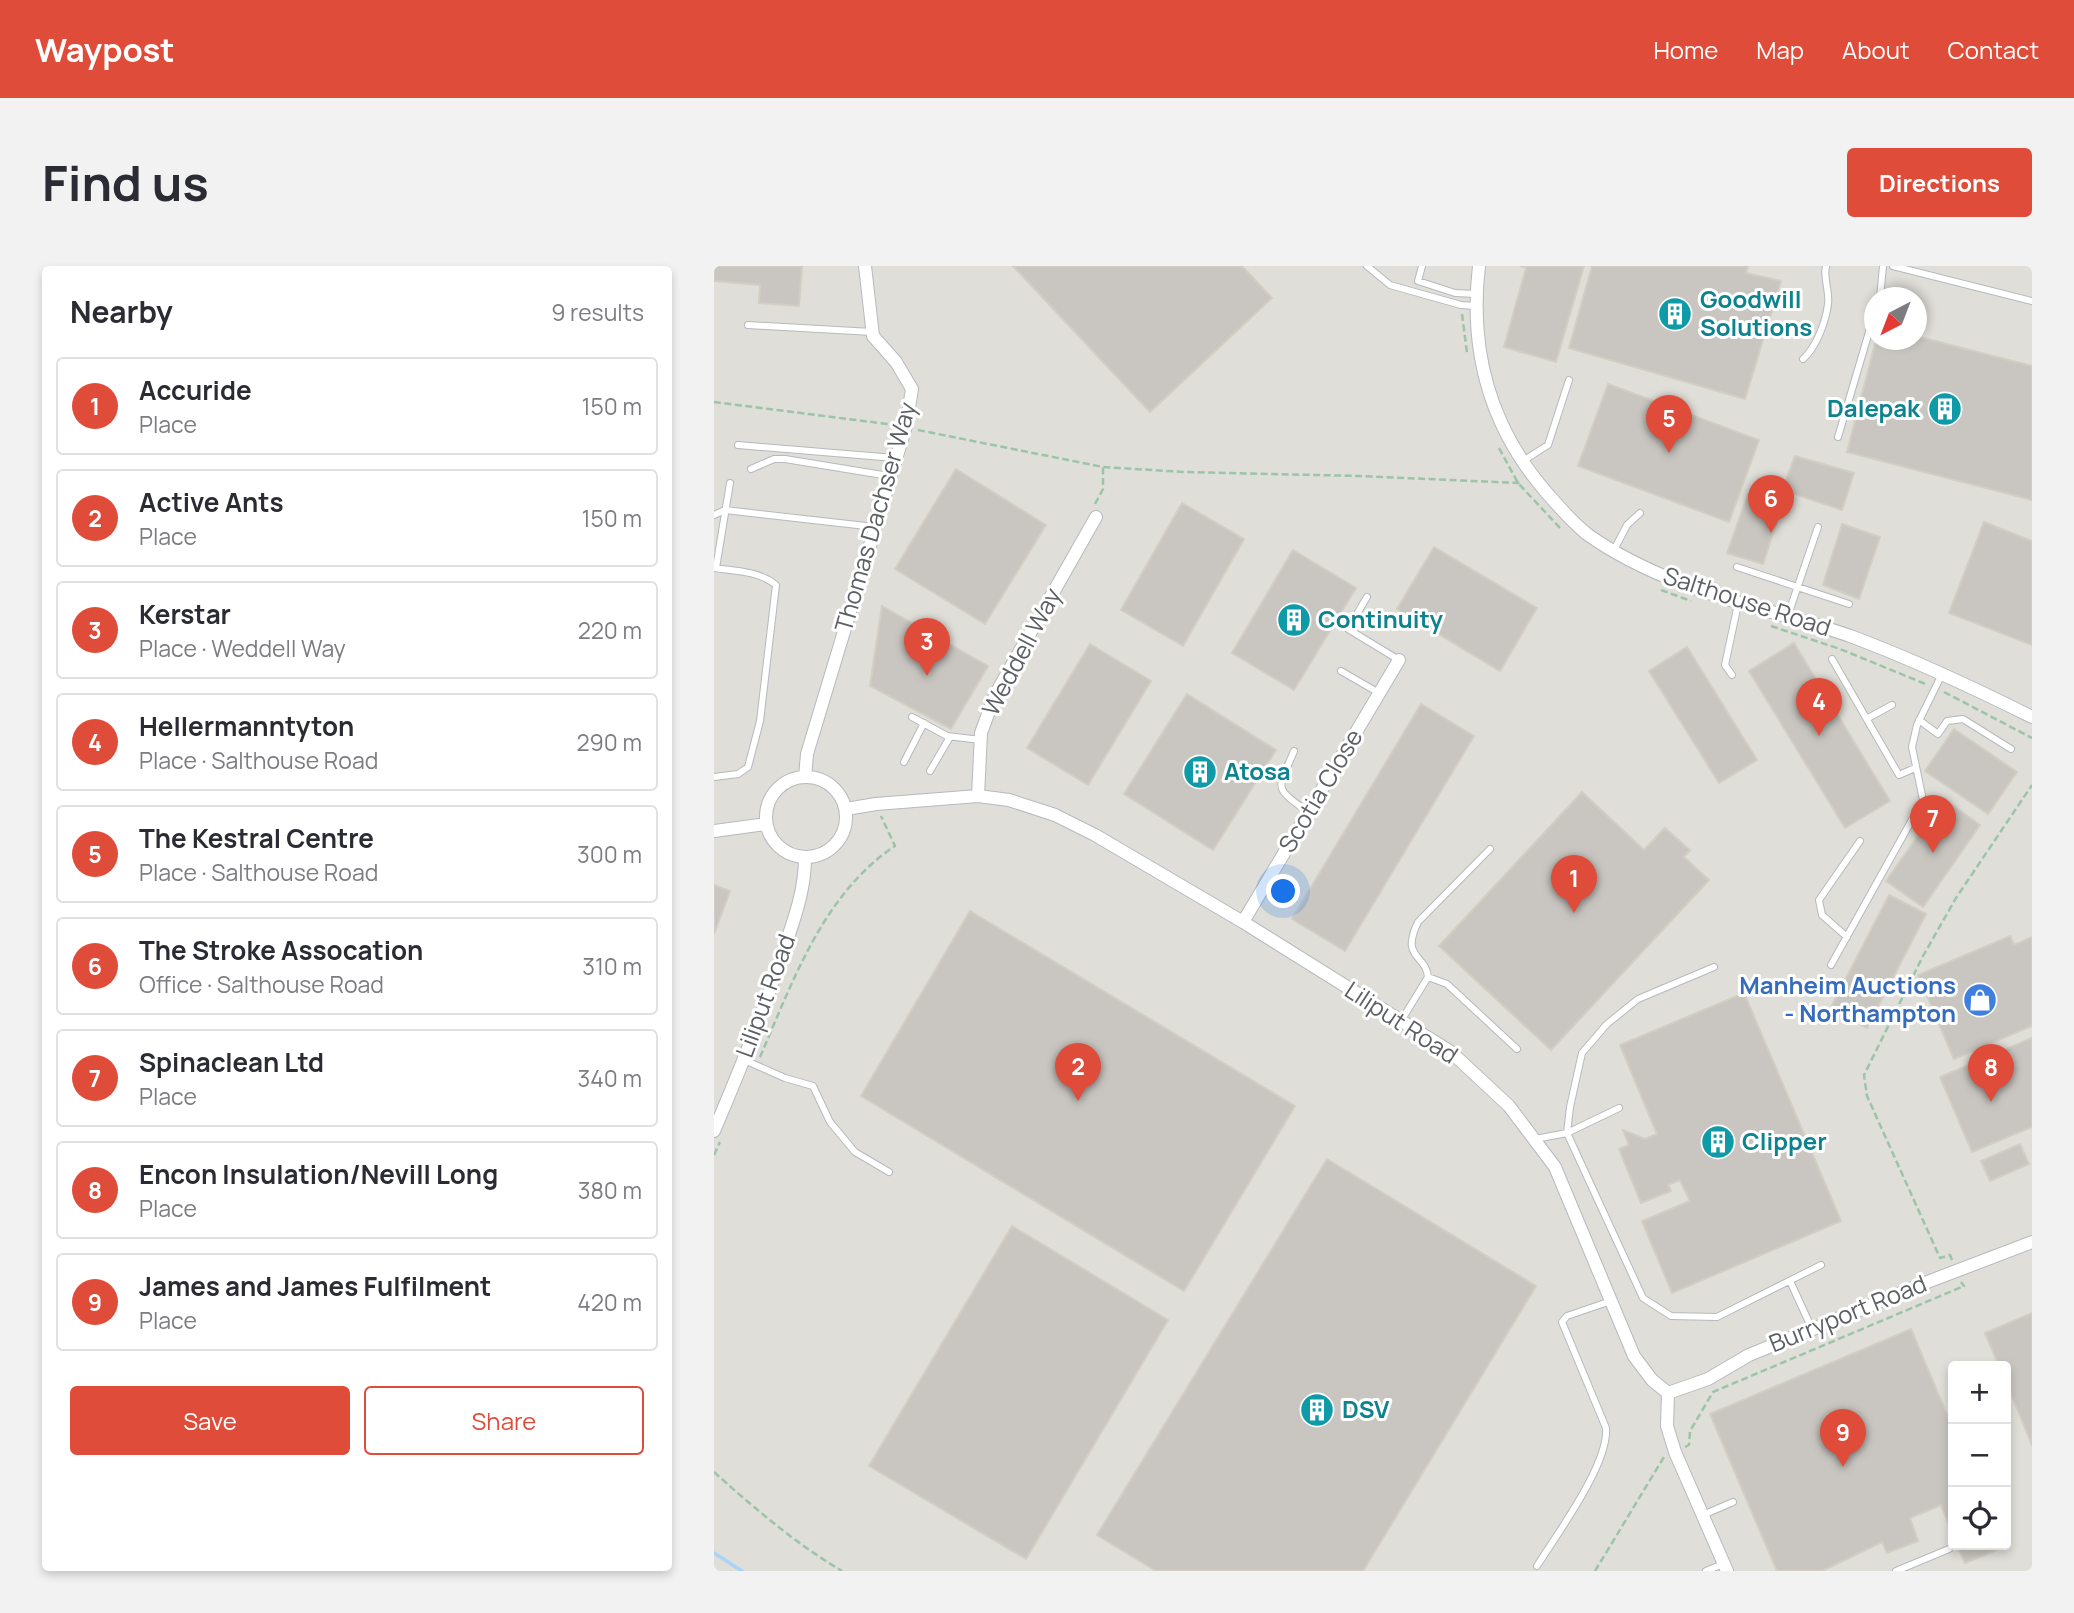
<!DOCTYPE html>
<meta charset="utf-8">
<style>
:root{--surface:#fff;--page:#f2f2f3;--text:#2b2b33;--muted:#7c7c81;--line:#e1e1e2;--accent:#df4c39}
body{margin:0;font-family:Manrope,sans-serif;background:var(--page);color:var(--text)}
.controls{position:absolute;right:21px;bottom:21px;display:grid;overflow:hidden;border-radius:7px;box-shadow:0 4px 10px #0003}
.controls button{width:63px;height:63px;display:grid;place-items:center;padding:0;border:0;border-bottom:2px solid var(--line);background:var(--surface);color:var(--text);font:35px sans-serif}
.compass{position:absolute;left:1150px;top:21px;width:63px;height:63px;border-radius:50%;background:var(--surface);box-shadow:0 4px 10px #0003;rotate:222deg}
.you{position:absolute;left:570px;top:626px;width:24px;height:24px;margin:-18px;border:5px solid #fff;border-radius:50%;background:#1a73e8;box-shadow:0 0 0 10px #1a73e833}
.badge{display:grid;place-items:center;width:46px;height:46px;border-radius:50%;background:var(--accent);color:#fff;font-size:23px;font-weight:700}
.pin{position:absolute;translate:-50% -58px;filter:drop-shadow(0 2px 4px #0008)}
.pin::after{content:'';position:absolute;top:37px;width:24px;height:21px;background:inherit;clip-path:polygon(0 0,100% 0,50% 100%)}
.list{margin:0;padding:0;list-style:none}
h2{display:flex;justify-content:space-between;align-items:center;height:91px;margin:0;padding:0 28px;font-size:30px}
h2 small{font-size:23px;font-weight:400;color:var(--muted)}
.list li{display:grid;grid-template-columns:46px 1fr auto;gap:21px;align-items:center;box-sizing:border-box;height:98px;margin:0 14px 14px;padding:0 14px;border:2px solid var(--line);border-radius:7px}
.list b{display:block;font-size:26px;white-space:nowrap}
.list p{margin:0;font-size:23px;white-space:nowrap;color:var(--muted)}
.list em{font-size:23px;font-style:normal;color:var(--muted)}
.actions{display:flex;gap:14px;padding:21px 28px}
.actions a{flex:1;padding:16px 0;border:2px solid var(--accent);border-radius:7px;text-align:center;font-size:24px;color:var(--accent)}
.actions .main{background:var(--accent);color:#fff}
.icon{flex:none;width:38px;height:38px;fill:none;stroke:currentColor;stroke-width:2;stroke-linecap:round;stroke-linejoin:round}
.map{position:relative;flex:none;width:1318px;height:1305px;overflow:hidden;border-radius:7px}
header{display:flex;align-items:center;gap:42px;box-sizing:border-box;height:98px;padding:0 35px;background:var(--accent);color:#fff}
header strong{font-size:33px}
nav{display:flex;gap:38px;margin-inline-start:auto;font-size:24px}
.intro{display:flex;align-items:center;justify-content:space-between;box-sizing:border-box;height:168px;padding:0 42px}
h1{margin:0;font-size:49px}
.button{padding:18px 32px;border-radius:7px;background:var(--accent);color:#fff;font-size:24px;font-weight:700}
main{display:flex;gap:42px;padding:0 42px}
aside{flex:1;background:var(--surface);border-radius:7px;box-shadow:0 4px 10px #0003}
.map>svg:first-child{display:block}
</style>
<header>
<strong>Waypost</strong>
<nav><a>Home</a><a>Map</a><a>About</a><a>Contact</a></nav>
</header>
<div class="intro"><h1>Find us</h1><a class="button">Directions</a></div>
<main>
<aside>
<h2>Nearby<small>9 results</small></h2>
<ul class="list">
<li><span class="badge">1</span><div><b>Accuride</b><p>Place</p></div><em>150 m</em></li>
<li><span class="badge">2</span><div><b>Active Ants</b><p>Place</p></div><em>150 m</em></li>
<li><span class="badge">3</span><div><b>Kerstar</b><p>Place · Weddell Way</p></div><em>220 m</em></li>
<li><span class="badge">4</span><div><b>Hellermanntyton</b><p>Place · Salthouse Road</p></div><em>290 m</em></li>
<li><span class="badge">5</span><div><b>The Kestral Centre</b><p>Place · Salthouse Road</p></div><em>300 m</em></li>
<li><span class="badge">6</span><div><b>The Stroke Assocation</b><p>Office · Salthouse Road</p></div><em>310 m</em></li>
<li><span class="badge">7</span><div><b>Spinaclean Ltd</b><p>Place</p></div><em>340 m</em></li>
<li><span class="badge">8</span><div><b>Encon Insulation/Nevill Long</b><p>Place</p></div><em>380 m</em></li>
<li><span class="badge">9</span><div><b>James and James Fulfilment</b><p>Place</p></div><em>420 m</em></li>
</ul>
<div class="actions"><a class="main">Save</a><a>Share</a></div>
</aside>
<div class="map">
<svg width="1318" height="1305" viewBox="0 0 1318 1305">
<rect width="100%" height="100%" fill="#eeece4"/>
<path fill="#dfded8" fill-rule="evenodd" d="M0 0H1318V1305H0ZM1160 32H1202V74H1160ZM1239 1100H1292V1279H1239Z"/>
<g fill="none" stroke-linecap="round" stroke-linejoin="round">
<path stroke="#a8d3fa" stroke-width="3.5" d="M0 1287 28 1305"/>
</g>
<path fill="#c9c6c1" stroke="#d2cec3" stroke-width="2" d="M0 0H88L85 40 45 37 46 19 0 15Z
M299 0H528L558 32 436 146Z
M806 0H870L842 96 790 81 812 2Z
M878 0H1034L1032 7 1067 15 1031 133 855 82Z
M1202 70 1318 100V234L1133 186 1162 74H1202Z
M894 118 1045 174 1015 256 864 200Z
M1081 190 1140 207 1128 244 1068 224Z
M242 203 332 259 271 358 181 303Z
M1034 228 1068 240 1049 298 1013 287Z
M468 237 530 273 469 380 407 344Z
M1270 256 1318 275V379L1235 347Z
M1128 258 1166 271 1145 333 1109 319Z
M720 281 823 342 786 405 683 343Z
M579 284 642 322 580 424 518 387Z
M168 340 274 400 237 463 156 420Z
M1080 377 1176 535 1131 562 1035 405Z
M376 378 437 415 374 519 313 482Z
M973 381 1043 494 1005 517 935 405Z
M473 428 562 484 499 584 410 528Z
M707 438 760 470 631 685 578 653Z
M1240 463 1303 506 1274 548 1211 505Z
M868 526 930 584 951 562 976 584 970 591 995 614 837 784 725 680Z
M1230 533 1266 559 1209 641 1172 615Z
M0 619 16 625 0 668Z
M1175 629 1212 648 1153 762 1116 743Z
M256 645 581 840 470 1025 147 830Z
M1296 670 1300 679 1318 671V760L1240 793 1204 709Z
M1030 727 1127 955 958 1027 928 955 976 935 966 914 954 919 957 925 927 937 905 883 915 879 909 864 931 873 943 868 906 779Z
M1318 772V861L1258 886 1226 811Z
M1306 878 1315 898 1276 915 1267 895Z
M613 893 822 1020 649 1305H442L383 1269Z
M298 960 454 1054 312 1293 155 1200Z
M1318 1047V1179L1292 1116V1100H1285L1271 1067Z
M1197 1063 1239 1163V1269L1227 1239 1196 1252 1204 1275 1173 1287 1168 1276 1108 1305H1063L996 1148Z
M1243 1279H1289L1290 1281 1251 1297Z"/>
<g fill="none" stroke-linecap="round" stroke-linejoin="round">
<g stroke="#b6b9bd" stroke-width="8">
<path id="lane" d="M653 0 676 19 747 39 762 40
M708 0 704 15 741 27 762 28
M1179 0 1318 35
M1166 32 1169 0
M34 59 158 66
M1089 93C1102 82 1112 55 1114 38 1116 26 1109 13 1112 0
M1124 171 1160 49
M24 179 181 192
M809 195 834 179 855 114
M37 203 60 193H71L175 210
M0 249 11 244 161 261
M900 284 913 259 926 247
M1023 301 1135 338
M0 302C21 305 45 305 62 319L46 455 34 501 24 508 0 511
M2 302 16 217
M653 331 634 363 685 394
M1074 349 1104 261
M1118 393 1185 509 1201 502
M627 405 665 427
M1018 409 1011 399 1024 338
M198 451 233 470 267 474
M1154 452 1178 439
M1205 454 1224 468 1233 455 1249 453 1297 483
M580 485C564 524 558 520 594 546
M190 496 210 457
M216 505 236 471
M1133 671 1108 649 1105 634 1146 575
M1117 699 1209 534 1198 481 1203 459 1228 408
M1000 701 924 733 893 758 868 787 856 841 853 867 929 1032 957 1050 1003 1051 1107 999
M714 711 733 718 803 783
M687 755 714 711C712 688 686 693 704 656L776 583
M35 796 71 812 99 820 116 856 141 886 175 906
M821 873 853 867 905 842
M1076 1015 1098 1063
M989 1249 1019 1236
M823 1300C843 1268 895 1198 892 1162L848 1056 853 1050 897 1035
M992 1305 1009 1298
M1182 1305 1235 1283"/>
</g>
<g stroke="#b6b9bd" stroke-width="14">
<path id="street" d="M765 0C755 85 776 161 832 226 845 241 858 256 873 268 902 289 938 306 972 319 1026 340 1084 351 1139 371 1200 394 1260 422 1318 451
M52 551a40 40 0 1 1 80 0a40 40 0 1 1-80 0Z
M91 511 93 488 192 160 198 123 182 96 159 70 151 0
M264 530 267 467 281 429 382 251
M132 543 162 538 264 530 295 534 341 549 381 569 529 656 737 786 795 840 841 901 920 1090 938 1114 954 1127 953 1160 961 1186 1013 1305
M0 565 52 558
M529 656 685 394
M0 865C26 804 51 743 71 680 81 651 91 623 91 592
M954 1127 994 1113 1035 1089 1216 1015 1318 976"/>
</g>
<path stroke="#9cc4a9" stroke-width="2.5" stroke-dasharray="7 3.5" stroke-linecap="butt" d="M748 48 753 87
M0 136 181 159
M204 164 389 201 470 206 645 210 804 217 809 216
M785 182 804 217 846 262
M381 238 389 223V201
M947 324 977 335
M1057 360 1126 383 1214 419
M1230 426 1318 472
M46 791C79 715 109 628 181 580L167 550
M0 889 6 876
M1238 994 1236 989 1226 992 1153 830 1150 809 1209 690 1242 632 1318 519
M971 1181 975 1179 976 1165 999 1126 1250 1020 1247 1016
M0 1206C40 1242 81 1277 128 1305
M881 1305 950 1191"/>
<use href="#lane" stroke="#fff" stroke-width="6"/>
<use href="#street" stroke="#fff" stroke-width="12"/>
</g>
<defs>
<g id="building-disc" transform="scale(1.75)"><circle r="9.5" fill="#0f9aa8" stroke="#fff"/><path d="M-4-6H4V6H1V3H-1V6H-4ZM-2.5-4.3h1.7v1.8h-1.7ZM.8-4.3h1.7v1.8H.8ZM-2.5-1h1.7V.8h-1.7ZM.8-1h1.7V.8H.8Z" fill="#fff"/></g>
<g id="shop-disc" transform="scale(1.75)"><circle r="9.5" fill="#3f7fe0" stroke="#fff"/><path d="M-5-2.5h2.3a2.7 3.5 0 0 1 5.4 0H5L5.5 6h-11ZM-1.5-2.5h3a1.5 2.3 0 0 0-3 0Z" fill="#fff"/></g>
</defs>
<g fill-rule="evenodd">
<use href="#building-disc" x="961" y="48"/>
<use href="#building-disc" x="1231" y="143"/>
<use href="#building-disc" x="580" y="354"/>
<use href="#building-disc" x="486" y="506"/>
<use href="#shop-disc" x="1266" y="734"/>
<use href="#building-disc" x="1004" y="876"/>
<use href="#building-disc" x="603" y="1144"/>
</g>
<g text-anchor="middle" stroke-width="6" stroke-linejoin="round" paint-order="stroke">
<g font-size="24" font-weight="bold" fill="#0d838f" stroke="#fff" text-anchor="start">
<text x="986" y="42">Goodwill<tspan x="986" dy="28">Solutions</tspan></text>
<text x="1206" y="151" text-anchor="end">Dalepak</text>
<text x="604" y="362">Continuity</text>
<text x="510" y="514">Atosa</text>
<text x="1028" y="884">Clipper</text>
<text x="628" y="1152">DSV</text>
</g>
<g font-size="24" fill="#5c5f64" stroke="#fff">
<text transform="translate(162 251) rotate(-74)" y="8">Thomas Dachser Way</text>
<text transform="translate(1033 336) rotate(18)" y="8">Salthouse Road</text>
<text transform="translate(308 386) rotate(-62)" y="8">Weddell Way</text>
<text transform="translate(607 525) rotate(-59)" y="8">Scotia Close</text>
<text transform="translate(52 730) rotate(-70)" y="8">Liliput Road</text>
<text transform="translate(687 757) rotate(33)" y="8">Liliput Road</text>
<text transform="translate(1134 1048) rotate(-22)" y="8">Burryport Road</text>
</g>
<g font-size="24" font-weight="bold" fill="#366cbe" stroke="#fff" text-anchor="end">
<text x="1242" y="728">Manheim Auctions<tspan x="1242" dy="28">- Northampton</tspan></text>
</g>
</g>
</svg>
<div class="controls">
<button>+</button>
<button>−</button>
<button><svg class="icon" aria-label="locate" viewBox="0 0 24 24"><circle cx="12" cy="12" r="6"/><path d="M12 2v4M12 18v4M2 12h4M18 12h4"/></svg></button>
</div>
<svg class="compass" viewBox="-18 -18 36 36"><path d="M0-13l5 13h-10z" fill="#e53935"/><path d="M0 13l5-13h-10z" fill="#7c7c81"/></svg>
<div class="you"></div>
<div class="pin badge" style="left:860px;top:647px">1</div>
<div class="pin badge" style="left:364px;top:835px">2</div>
<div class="pin badge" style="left:213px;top:410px">3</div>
<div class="pin badge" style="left:1105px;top:470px">4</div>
<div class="pin badge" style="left:955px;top:187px">5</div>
<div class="pin badge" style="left:1057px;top:267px">6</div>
<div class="pin badge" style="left:1219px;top:587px">7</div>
<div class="pin badge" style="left:1277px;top:836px">8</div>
<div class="pin badge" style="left:1129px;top:1201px">9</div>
</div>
</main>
